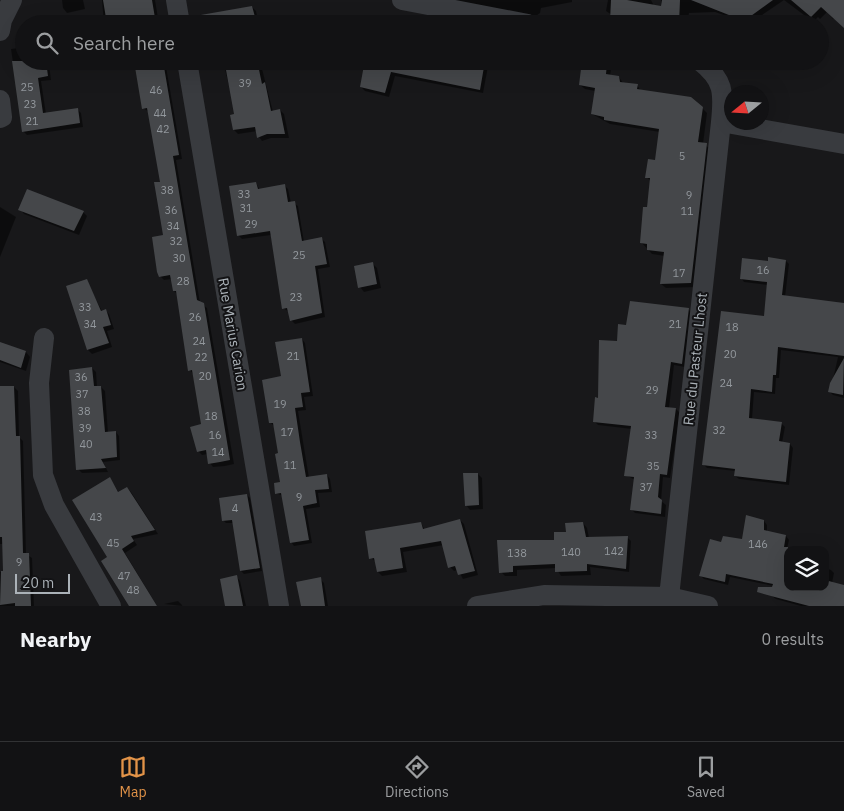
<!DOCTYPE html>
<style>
:root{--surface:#121214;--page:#1b1b1d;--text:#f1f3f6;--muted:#9c9ea0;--line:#313234;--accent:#e29348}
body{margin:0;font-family:"IBM Plex Sans",sans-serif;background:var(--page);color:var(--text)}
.controls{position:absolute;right:15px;bottom:15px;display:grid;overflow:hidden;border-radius:10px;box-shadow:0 5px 20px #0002}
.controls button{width:45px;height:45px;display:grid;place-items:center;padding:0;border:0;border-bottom:1px solid var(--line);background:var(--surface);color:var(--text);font:25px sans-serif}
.compass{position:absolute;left:724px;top:85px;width:45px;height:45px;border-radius:50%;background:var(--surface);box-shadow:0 5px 20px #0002;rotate:252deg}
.scale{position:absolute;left:15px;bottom:12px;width:55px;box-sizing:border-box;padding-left:5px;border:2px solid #abb2b8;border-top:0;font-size:14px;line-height:18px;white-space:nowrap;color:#abb2b8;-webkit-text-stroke:4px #131315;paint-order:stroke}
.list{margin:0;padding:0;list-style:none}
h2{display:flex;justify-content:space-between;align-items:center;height:65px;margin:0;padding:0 20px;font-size:21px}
h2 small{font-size:16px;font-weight:400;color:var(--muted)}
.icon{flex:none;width:28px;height:28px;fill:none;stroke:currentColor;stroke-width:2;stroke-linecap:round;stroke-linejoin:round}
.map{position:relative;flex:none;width:844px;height:606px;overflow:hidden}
.search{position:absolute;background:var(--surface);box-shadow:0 5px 20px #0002;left:15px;right:15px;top:15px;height:55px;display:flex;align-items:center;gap:12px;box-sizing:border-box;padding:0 18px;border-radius:28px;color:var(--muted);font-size:19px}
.sheet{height:135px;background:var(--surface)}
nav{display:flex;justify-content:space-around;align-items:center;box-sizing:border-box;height:70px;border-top:1px solid var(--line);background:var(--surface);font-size:14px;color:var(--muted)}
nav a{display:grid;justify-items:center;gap:2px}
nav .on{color:var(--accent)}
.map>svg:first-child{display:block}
</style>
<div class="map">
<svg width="844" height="606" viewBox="0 0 844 606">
<rect width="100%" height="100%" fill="#18181a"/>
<path fill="#0007" d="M62 0H83L85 9 67 13 63 8Z
M102 0H155L159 24H104Z
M450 0H572V2L541 8 540 13 536 16Z
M608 0H651L663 24H615L611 20 612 15 606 11Z
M661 0H844V24L836 17 833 19 827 12 820 19 818 17 815 20 810 16 808 18 784 0 749 24 715 12 689 13 687 24H665Z
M252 7 256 11 259 24H220Z
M24 47V61H45L49 65 51 80 41 81 46 114 77 109 81 113 83 127 27 135 23 131 11 49Z
M135 61H165L182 159 176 160 200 303 207 308 234 464 225 466 213 467 210 463 208 454 202 455 198 451 203 425 193 374 190 370 178 295 174 291 172 279 164 280 160 276 165 236 161 183 149 112 143 108Z
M223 61H260L273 112 280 110 284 114 289 138H271L262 141 259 137 257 131 238 134 234 130 236 115Z
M370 61H489L483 93 395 76 389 97 365 91 361 87Z
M607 65 611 69 610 76 619 77 623 83 637 85 641 91 702 108 707 113 703 144 711 149 696 287 666 288 661 284 665 256 652 254 641 242 651 182 647 177 656 162 660 132 610 124 592 114 595 91 585 89 580 85Z
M256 183 260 190 285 186 288 189 291 203H294L298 206 304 242 322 239 325 242 330 267 318 269 325 317 295 324 291 320 289 312 283 308 271 235 242 239 238 235Z
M0 207 16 217 0 257Z
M20 209 83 212 87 216 79 235 24 214Z
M786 261 789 264 785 297 844 305V398L833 395 830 392 838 357 781 350 779 378H776L775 394 754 392 752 419 781 423 785 427 782 443 790 444 793 448 789 485 739 479 735 476 736 471 707 468 703 464 765 318 768 285 744 282 741 278 769 262Z
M372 263 377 268 381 288 364 292 360 287Z
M86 281 102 311 105 310 109 314 114 329 107 331 112 347 92 354 88 350 68 287Z
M688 309 692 313 685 367 674 365 669 408 676 409 680 413 670 478 663 477 661 501 666 505 665 517 635 513 631 509 635 480 626 475 632 429 598 425 594 421 600 399 618 342 627 326Z
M302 339 305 343 313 396 304 397 306 410 298 411 309 478 327 475 330 479 332 492 318 493 320 507 306 509 312 543 294 546 291 542 283 496 276 493 281 483 279 454 275 427 270 422 282 377Z
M0 343 26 352 30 357 26 371 0 362Z
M92 368 96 372 97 387H101L105 391 108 433 116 432 119 436 120 460 103 462 108 472 82 473 78 469Z
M0 387H14L18 391 19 437 23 441 26 554 32 558 34 606H0V572L5 571 4 544H0Z
M478 474 482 478 483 509 470 510 466 505Z
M110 478 119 493 127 488 131 492 158 534 133 539 137 545 125 553 157 606H130L109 558Z
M247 495 250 498 262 571 244 574 241 571 234 523H226L223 520Z
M460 520 464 524 478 575 463 579 458 570 454 571 450 567 444 545 403 552 407 572 382 576 378 572 376 562 371 558 421 523 425 530Z
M764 521 767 525V532L786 536 789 540 783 567 788 587H825V568L831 570 834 573 832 583 844 586V606H801L776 599 772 596 774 586 730 577 728 585 704 579 701 576 722 543 743 541Z
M583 523 587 528 589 538 627 537 631 541 629 572 590 567 591 575 561 576 556 568 517 570V576H505L501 572Z
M236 576 240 581 246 606H226Z
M320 579 324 583 328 606H302Z
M178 601 183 606 164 604Z"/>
<path fill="#45474a" d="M103 0H152L156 24H107Z
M611 0H627L661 6 662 0H680L679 24H618L619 22 610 21Z
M691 0H773L744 21Z
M791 0H844V28L821 7 811 17Z
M252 6 257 24H196L195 16Z
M12 61H46L48 76 38 78 43 113 78 108 80 123 22 132Z
M134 61H163L179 155 173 156 197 300 204 303 230 460 220 462 208 464 206 450 197 452 190 427 201 424 192 370 188 371 176 291H173L170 275 159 277 157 272 152 237 163 235 154 182H160L147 108 142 109Z
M368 61H485L480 90 391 72 385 93 360 87 364 65 367 66Z
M582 61 607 64 606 74 619 76 620 82 638 84 637 89 691 97 703 107 698 142 707 143 691 283 660 284 664 252 647 250V244L640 243 643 207H647L650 178H645L648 159 655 160 659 129 604 120V117L591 114 595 88 579 85Z
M258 65 262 84 265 82 271 111 280 109 285 134H267L257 138 255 127 233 130 230 115 234 114 226 70Z
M256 182 258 189 285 184 288 202 295 201 302 241 322 237 327 264 315 266 322 313 290 321 287 308 282 309 270 231 237 236 229 186Z
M27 189 84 211 74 231 18 210Z
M768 257 786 260 782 295 844 303V356L778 347 776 375H773L772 392 751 389 749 418 782 422 779 441 790 443 786 482 734 476 735 469 702 465 721 311 764 316 767 282 740 279 742 258 768 261Z
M373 262 377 284 358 288 354 266Z
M87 279 101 311 106 309 111 325 103 327 109 343 87 350 66 286Z
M630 301 689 308 682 364 671 362 665 407 676 408 667 475 660 474 658 497 662 500 661 514 630 510 634 477 624 476 631 426 593 422 595 397 598 398 599 340 617 341 618 324 626 325Z
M302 338 310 392 301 393 303 407 295 408 300 442 306 477 327 474 329 489 315 490 317 503 303 506 309 540 290 543 281 493 275 494 274 483 280 482 275 454 278 453 273 423H269L262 380 281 376 275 342Z
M0 342 26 351 21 368 0 360Z
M844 358 843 395 828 392 830 383Z
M92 367 94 386H101L105 432 116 431 117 457 101 459 106 468 76 470 69 370Z
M0 386H14L16 436H20L23 553H29L31 606H15V603L0 605 1 571H3L2 537H0Z
M463 473H478L479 505 465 506Z
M110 477 118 492 127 487 155 530 131 536 134 541 122 549 157 606H129L101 561 107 557 72 500Z
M247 494 260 568 240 571 232 520 222 521 219 498Z
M746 515 764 520V530L786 535 784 547H788V587H825V580L844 585V606H809L771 596 757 592 758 587H772L773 584 726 574 725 582 699 576 710 539 721 542 723 536 742 539Z
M460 519 475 571 458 575 455 566 448 568 441 541 400 548 403 568 377 572 374 558 369 559 365 531 421 522 423 529Z
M583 522 586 537 628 536 626 569 587 564V571L555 572V564L513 566V572L499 573 497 540H554V532H566L565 523Z
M237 575 243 606H225L220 579Z
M321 577 325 606H301L296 582Z"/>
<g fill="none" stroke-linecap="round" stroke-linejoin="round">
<path stroke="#393b3f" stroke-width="20" d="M176 0 180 24
M402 0 528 24
M0 31 2 20 12 0
M187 61 279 606
M700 61C724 80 724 92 721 122L844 144
M0 100 2 117 0 118
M44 338 39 383 43 475 54 505 111 606
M669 597 721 122
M477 606 544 595 669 597 708 606"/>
</g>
<g text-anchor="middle" stroke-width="4" stroke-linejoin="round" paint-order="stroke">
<g font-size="11" fill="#92979c">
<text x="245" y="87">39</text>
<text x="27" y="91">25</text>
<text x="156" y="94">46</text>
<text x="30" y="108">23</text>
<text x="160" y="117">44</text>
<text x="32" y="125">21</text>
<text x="163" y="133">42</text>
<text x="682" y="160">5</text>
<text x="167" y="194">38</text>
<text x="244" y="198">33</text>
<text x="689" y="199">9</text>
<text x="246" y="212">31</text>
<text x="171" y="214">36</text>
<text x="687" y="215">11</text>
<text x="251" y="228">29</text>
<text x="173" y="230">34</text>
<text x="176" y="245">32</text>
<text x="299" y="259">25</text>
<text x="179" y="262">30</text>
<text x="763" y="274">16</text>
<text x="679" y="277">17</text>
<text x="183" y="285">28</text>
<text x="296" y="301">23</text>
<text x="85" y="311">33</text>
<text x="195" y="321">26</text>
<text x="90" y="328">34</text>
<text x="675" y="328">21</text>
<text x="732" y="331">18</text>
<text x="199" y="345">24</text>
<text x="730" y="358">20</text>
<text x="293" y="360">21</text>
<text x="201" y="361">22</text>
<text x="205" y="380">20</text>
<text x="81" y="381">36</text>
<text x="726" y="387">24</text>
<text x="652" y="394">29</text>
<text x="82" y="398">37</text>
<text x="280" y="408">19</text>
<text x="84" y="415">38</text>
<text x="211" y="420">18</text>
<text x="85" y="432">39</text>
<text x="719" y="434">32</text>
<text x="287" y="436">17</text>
<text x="215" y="439">16</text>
<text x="651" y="439">33</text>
<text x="86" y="448">40</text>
<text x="218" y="456">14</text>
<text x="290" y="469">11</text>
<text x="653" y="470">35</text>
<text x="646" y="491">37</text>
<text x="299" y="501">9</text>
<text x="235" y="512">4</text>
<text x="96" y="521">43</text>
<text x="113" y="547">45</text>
<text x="758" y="548">146</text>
<text x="614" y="555">142</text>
<text x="571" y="556">140</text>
<text x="517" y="557">138</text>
<text x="19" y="566">9</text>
<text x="124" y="580">47</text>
<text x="133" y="594">48</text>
</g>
<g font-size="14" fill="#abb2b8" stroke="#131315">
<text transform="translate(233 334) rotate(80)" y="5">Rue Marius Carion</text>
<text transform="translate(695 359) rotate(-84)" y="5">Rue du Pasteur Lhost</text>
</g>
</g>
</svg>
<div class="controls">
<button><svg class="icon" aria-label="layers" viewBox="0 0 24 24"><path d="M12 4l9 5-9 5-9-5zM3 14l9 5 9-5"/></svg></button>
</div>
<svg class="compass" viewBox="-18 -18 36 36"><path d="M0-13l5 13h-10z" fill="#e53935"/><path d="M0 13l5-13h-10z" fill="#9c9ea0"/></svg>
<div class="scale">20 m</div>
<div class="search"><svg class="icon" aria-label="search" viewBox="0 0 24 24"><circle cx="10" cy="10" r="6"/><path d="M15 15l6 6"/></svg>Search here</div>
</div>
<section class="sheet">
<h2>Nearby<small>0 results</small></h2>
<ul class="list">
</ul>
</section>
<nav>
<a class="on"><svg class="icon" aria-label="map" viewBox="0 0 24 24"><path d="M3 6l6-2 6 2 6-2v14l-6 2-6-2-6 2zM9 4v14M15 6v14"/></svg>Map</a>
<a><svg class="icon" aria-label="directions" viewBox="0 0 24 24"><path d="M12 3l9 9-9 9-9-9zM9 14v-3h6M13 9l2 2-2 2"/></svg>Directions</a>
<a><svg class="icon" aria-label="saved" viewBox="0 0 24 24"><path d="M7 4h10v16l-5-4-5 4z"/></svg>Saved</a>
</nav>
